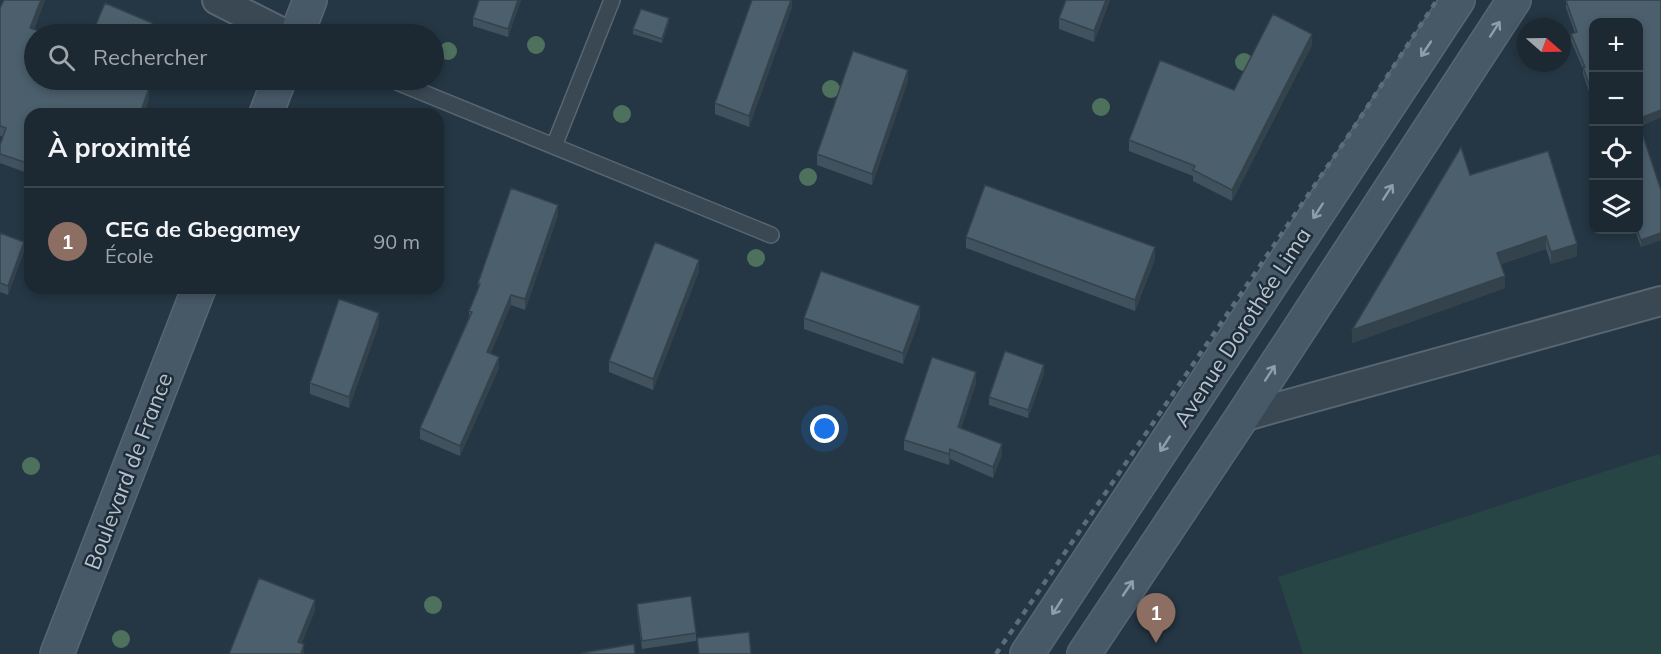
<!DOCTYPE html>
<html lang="fr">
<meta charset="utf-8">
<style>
:root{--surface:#1c2933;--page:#29353f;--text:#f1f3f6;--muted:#a0a6ac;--line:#3a454e;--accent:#8bc8ff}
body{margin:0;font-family:Mulish,sans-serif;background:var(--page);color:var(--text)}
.controls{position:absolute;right:18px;top:18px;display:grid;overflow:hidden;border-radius:12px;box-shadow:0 3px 9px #0003}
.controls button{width:54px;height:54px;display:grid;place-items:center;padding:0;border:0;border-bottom:2px solid var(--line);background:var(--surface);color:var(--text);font:30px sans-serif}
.compass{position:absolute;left:1517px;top:18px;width:54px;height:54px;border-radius:50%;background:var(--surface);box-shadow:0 3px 9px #0003;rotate:110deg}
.you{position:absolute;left:825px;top:429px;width:21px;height:21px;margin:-15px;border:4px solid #fff;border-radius:50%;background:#1a73e8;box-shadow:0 0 0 9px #1a73e833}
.badge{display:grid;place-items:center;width:39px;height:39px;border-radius:50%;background:var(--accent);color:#fff;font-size:20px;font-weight:700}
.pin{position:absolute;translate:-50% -50px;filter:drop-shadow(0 2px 3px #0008)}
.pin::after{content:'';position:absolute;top:32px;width:21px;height:18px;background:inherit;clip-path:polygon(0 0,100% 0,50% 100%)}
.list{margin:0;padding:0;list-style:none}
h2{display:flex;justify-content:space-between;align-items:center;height:78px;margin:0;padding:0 24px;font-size:26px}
h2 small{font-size:20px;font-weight:400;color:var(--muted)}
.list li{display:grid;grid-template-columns:39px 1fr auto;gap:18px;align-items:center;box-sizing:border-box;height:108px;padding:0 24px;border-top:2px solid var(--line)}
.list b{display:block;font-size:22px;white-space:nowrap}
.list p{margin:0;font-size:20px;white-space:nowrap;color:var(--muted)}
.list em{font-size:20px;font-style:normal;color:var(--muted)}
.icon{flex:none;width:33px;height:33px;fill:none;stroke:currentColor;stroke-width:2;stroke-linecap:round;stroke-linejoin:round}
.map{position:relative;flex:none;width:1661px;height:654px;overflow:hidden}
.search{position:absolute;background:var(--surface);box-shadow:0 3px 9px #0003;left:24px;top:24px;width:420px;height:66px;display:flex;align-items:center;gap:15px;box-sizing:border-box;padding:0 21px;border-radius:33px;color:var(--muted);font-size:22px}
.panel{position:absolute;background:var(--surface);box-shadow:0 3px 9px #0003;left:24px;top:108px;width:420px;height:186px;border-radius:18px}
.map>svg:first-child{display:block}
</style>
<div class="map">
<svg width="1661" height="654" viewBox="0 0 1661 654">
<rect width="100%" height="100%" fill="#253744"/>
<path fill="#274544" d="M1659 454 1661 459V654H1303L1278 577Z"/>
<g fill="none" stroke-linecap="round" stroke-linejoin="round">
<g stroke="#586671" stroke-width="18">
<path id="lane" d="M392 80 771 235
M554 146 612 0"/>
</g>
<g stroke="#586671" stroke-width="32">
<path id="street" d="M217 0 285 34
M1242 417 1661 301"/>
</g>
<g stroke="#586671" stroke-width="36">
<path id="secondary" d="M297 34 310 0
M266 114 279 80
M57 654 199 288
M1027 654 1458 0
M1084 654 1242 417 1514 0"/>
</g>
<use href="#lane" stroke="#3a4854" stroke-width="15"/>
<use href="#street" stroke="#3a4854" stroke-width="28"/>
<use href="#secondary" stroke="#475867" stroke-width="33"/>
<path stroke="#5b6d7b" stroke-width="4.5" stroke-dasharray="6 6" stroke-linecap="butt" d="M996 654 1351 132 1437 0"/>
</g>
<g fill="#4d715d">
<circle cx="536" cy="45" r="9"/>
<circle cx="448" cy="51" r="9"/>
<circle cx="1244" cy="62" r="9"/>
<circle cx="831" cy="89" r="9"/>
<circle cx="1101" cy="107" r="9"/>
<circle cx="622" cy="114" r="9"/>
<circle cx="808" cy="177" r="9"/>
<circle cx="756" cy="258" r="9"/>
<circle cx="31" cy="466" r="9"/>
<circle cx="433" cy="605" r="9"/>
<circle cx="121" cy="639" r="9"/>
</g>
<path fill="#40525d" d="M4 0H45L34 29V80H132L131 82 149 98 144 114H30V174L0 163V145L3 137 0 136V8Z
M521 0 508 37 473 26V18Z
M792 0V7L749 127 715 114V103Z
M1066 0H1110L1094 42 1059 29V18Z
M1568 0H1661V117L1640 126 1661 190V240L1641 247 1635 230H1638V22H1593V103L1583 74V69L1571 41V34L1575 33 1566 8V1Z
M669 22 662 43 633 34V29Z
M1312 45 1232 201 1193 181V176L1129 151V140L1234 90Z
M908 81 872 185 817 165V154Z
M1470 175 1577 256 1551 264 1546 249 1501 264 1505 288 1352 343Z
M558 215 525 310 511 305 490 354 499 368 460 456 420 439V428L469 317V311L478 290V283Z
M0 233 24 251 8 295 0 292Z
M966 237 1155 259 1135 311 966 248Z
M699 271 653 390 609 372V361Z
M804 318H920L903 364 804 329Z
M379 324 349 408 310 394V383Z
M1044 373 1028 418 989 405V397Z
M976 383 961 428 1002 455 993 478 950 459 949 465 904 450V440Z
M637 604 696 633V641L642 649 637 612Z"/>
<path fill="#34424c" d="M41 0H45L30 38V28Z
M518 0H521L508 37V29Z
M791 0H792V7L749 127V116Z
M1106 0H1110L1094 42V31Z
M669 18V22L662 43V39Z
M152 23V32L151 34H147Z
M1312 34V45L1232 201V190Z
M908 70V81L872 185V174Z
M149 88V98L144 114H140Z
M1661 110V117L1638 126V119Z
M558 205V215L525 310V299Z
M1661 233V240L1641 247V240Z
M1546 236V249L1497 265V253Z
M24 242V251L8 295V286Z
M1577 244V256L1551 264V252Z
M1155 247V259L1135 311V300Z
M699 260V271L653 390V379Z
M1505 276V288L1352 343V330Z
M511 295V305L487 363V352Z
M920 306V318L903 364V353Z
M379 313V324L349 408V397Z
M499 357V368L460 456V446Z
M1044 365V373L1028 418V410Z
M976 372V383L958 437V427Z
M1002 444V455L993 478V467Z
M950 449V459L949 465V454Z
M315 600V611L298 653V642Z
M304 644V654H301Z"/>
<path fill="#4b5f6c" stroke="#34424c" stroke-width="1.5" d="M4 0H41L30 28 49 34H34V80H128V81L149 88 140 114 134 113V114H30V164L0 154V145L6 128 0 126V8Z
M479 0H518L508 29 473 18Z
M752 0H791L749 116 715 103Z
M1066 0H1106L1094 31 1059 18Z
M1568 0H1661V110L1638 119V22H1593V96L1583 67H1585L1571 34 1577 32 1566 1Z
M105 3 152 23 147 34H92Z
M641 9 669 18 662 39 633 29Z
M1273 14 1312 34 1232 190 1193 170 1195 166 1129 140 1160 60 1234 90Z
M853 51 908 70 872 174 817 154Z
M1638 121 1661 190V233L1641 240 1637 230H1638Z
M1461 147 1470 175 1548 151 1577 244 1551 252 1546 236 1497 253 1505 276 1352 330Z
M985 185 1155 247 1135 300 966 237Z
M511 188 558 205 525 299 511 295 487 352 499 357 460 446 420 428 472 312 469 311 480 284 478 283Z
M0 233 24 242 8 286 0 283Z
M655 242 699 260 653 379 609 361Z
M821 271 920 306 903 353 804 318Z
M339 299 379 313 349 397 310 383Z
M1005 351 1044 365 1028 410 989 397Z
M932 357 976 372 958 427 1002 444 993 467 950 449 949 454 904 440Z
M259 578 315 600 298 642 304 644 301 654H229Z
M691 596 696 633 642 641 637 604Z
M749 632 751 654H699L697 638Z
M634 644 635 654H582V653Z"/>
<defs><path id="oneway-shaft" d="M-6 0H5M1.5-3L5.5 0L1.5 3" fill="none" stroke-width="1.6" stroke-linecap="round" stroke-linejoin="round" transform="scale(1.5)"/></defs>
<g stroke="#909ea9">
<use href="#oneway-shaft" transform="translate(1495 29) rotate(-57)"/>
<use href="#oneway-shaft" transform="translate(1426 49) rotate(124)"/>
<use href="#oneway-shaft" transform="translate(1388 192) rotate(-57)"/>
<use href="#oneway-shaft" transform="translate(1318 211) rotate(123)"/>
<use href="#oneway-shaft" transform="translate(1270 373) rotate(-57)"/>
<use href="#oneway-shaft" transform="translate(1165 444) rotate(123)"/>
<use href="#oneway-shaft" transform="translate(1128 588) rotate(-56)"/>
<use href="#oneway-shaft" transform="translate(1057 607) rotate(123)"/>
</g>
<g text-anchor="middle" stroke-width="5" stroke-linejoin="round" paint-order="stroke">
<g font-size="22" fill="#b7c3cd" stroke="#1e2d39">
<text transform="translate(1242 327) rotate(-57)" y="8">Avenue Dorothée Lima</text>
<text transform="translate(128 471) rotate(-69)" y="8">Boulevard de France</text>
</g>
</g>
</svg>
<div class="controls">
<button>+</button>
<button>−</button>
<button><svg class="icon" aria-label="locate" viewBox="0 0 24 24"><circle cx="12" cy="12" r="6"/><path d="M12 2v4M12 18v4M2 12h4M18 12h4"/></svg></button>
<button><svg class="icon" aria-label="layers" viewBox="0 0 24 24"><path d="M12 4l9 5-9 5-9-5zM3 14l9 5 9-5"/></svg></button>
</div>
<svg class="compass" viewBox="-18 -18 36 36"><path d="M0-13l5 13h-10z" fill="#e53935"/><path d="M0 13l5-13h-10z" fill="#a0a6ac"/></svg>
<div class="you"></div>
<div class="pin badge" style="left:1156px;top:643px;background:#8d6e63">1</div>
<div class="search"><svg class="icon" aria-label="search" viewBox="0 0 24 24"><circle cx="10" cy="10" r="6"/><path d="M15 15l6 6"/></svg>Rechercher</div>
<section class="panel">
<h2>À proximité<small></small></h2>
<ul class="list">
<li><span class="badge" style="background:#8d6e63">1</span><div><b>CEG de Gbegamey</b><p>École</p></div><em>90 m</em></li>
</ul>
</section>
</div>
